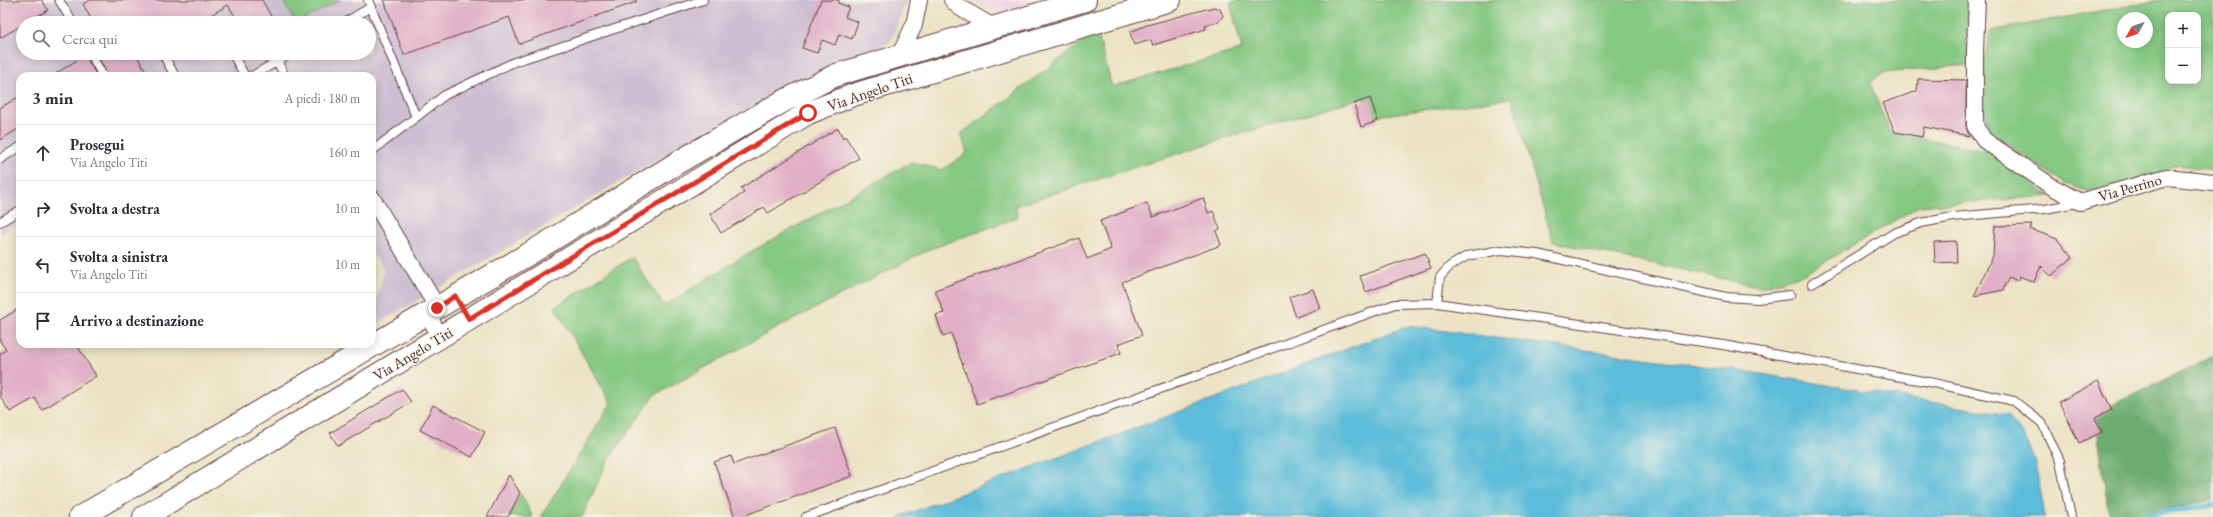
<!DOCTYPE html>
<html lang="it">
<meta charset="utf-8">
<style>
:root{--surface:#fff;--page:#f7f7f7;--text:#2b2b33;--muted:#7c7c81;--line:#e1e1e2}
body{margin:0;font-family:"EB Garamond",serif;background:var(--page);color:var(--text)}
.controls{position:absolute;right:12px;top:12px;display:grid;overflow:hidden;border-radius:8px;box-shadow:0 2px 10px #0003}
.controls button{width:36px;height:36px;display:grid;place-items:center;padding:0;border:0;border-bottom:1px solid var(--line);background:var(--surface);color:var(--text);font:20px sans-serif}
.compass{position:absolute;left:2117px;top:12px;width:36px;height:36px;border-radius:50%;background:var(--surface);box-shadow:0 2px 10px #0003;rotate:230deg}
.stop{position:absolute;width:12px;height:12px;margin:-9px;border:3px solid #d93025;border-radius:50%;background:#fff}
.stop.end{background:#d93025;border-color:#fff;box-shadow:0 1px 4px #0008}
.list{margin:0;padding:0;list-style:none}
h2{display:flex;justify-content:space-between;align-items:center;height:52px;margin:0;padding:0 16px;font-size:17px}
h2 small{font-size:13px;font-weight:400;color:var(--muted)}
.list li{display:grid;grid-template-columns:26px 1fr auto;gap:12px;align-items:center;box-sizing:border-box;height:56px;padding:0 16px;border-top:1px solid var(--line)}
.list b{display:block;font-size:15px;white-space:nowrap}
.list p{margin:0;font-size:13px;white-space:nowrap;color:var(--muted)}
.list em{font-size:13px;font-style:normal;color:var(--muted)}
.icon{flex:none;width:22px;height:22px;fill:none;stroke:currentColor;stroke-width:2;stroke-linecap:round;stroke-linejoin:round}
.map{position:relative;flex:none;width:2213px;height:517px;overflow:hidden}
.search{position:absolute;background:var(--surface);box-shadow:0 2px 10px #0003;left:16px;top:16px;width:360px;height:44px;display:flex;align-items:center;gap:10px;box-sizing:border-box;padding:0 14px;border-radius:22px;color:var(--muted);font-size:15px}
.panel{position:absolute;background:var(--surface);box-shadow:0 2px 10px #0003;left:16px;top:72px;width:360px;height:276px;border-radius:12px}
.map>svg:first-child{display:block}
</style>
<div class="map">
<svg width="2213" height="517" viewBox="0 0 2213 517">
<rect width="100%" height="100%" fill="#f7f3e8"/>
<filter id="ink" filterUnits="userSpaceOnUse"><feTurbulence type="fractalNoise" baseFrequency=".025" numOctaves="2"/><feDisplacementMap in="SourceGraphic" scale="8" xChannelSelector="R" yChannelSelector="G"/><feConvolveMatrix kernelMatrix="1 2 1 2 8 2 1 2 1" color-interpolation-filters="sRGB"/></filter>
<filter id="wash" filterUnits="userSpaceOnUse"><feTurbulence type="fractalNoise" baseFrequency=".012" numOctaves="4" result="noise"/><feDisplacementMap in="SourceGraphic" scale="16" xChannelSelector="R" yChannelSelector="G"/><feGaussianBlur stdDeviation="0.9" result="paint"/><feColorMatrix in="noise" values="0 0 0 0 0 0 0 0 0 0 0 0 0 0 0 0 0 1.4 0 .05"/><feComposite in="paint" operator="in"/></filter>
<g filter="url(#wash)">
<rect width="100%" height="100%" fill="#ece3c4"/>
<path fill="#f0d0e5" d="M966 0H1040L1003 13Z"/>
<path fill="#cebed2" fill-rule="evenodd" d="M0 0H907L891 41 806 77 687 142 372 327V316L384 271 372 251V76H20V223L0 234ZM23 23H369V53H23Z"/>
<path fill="#85c882" stroke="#687456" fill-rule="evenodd" d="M282 0H341L296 23Z
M1238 0H1967L1969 65 1883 73 1870 83 1890 132 1993 152 2050 196 1919 206 1803 275 1761 287 1553 242 1512 98 1376 116 1364 97 1236 135 1015 206 1018 217 928 250 777 328 655 395 608 460 582 517H541L611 403 555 307 632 257 664 306 745 255 912 162 942 170 967 153 961 134 1097 31 1112 87 1242 49 1230 3Z
M2160 0H2213V170L2177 165 2147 179 2089 192 2062 182 1989 131 1983 101V66L1990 31ZM2168 15H2198V81H2168ZM2123 18H2147V42H2123Z
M521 494 533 517H509Z"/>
<path fill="#6cac70" stroke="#5b664e" d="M2213 356V499L2130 517H2109L2095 413Z"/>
<path fill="#5bbcd9" stroke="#526e82" d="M1408 326 1755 373 2008 415 2023 435 2036 463 2045 517H899Z"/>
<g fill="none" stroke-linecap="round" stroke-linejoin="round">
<path stroke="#5bbcd9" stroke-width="5" d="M2135 517 2213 504"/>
</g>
<g id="blocks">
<path fill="#e1b0c7" d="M0 0H42L48 10 0 38Z
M90 0H262L275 23H239L228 5 197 23H93L83 4Z
M384 0H636V2L519 44 509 17 404 55Z
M821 0H839L838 3 849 7 845 17 858 22 852 39 839 34 835 45 822 40 817 53 802 48Z
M1214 7 1220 9 1223 16 1219 21 1205 26 1206 29 1153 45 1151 40 1134 45 1130 32 1147 25Z
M96 53H135L149 76H108Z
M85 55 97 76H52Z
M1918 79 1966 80V126L1969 136 1924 127 1922 137 1895 132 1883 103 1917 91Z
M20 96V128L0 140V108Z
M1370 98 1378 121 1361 127 1354 104Z
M838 128 843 138 845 136 859 158 768 213 764 207 721 233 710 214 744 193 741 188Z
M1203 198 1208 213 1213 211 1220 229 1216 231 1221 245 1122 282 1142 335 1118 344 1121 353 977 404 951 333 943 336 936 315 944 313 935 290 1079 238 1087 259 1111 249 1100 221 1147 203 1153 217Z
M2032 225 2030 229 2057 239 2072 258 2051 276 2041 266 2034 282 2019 276 2018 281 2009 277 2003 290 1974 296 1993 256 1995 226Z
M1956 241 1957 262 1935 263 1934 242Z
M1425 253 1431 268 1366 292 1360 276Z
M1313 289 1320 308 1296 317 1289 297Z
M20 308V344H76L96 376 42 410 35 398 10 412 0 396V354L6 350 0 341V320Z
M2098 381 2112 410 2095 418 2102 432 2079 443 2059 402Z
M402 389 411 402 338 446 330 433Z
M433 405 485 432 472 457 420 430Z
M835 428 852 476 740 517H735L714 462 731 456 734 464Z
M509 475 520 493 508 517H487Z"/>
</g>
</g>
<g filter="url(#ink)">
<use href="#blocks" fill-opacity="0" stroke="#623c42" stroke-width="1"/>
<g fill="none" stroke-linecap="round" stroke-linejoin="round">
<g stroke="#623c42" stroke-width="10">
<path id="lane" d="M59 0 73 23
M368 0 416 117
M344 23 371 7
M90 53 103 76
M170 53 164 56 175 76
M232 53 245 76
M277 61 285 76
M252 76 292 53
M372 151 445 95 514 62 703 0
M0 159 20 147
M0 222 20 210
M1812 284 1894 233 1921 223 1953 217 2045 209 2077 203
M1437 303 1440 277 1450 266 1467 256 1501 250 1537 254 1726 297 1757 299 1790 295
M806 517 1395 304 1437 303 1723 345 1929 382 2014 401 2042 423 2060 461 2071 517"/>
</g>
<g stroke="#623c42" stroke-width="18">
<path id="street" d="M952 0 959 7 993 27
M1977 0 1975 51V126L1984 140 2051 186 2080 202 2167 177 2213 182
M900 55 914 25 919 0
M372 198 437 307
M427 313 440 337"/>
</g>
<g stroke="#623c42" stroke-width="24">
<path id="secondary" d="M80 517 532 252 677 163 782 102 836 75 1085 0
M144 517 808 113 853 95 1170 0"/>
</g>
<use href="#lane" stroke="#fff" stroke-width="8"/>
<use href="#street" stroke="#fff" stroke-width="16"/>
<use href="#secondary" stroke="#fff" stroke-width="22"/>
</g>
</g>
<g fill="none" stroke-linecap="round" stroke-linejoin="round" filter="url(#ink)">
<path stroke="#d93025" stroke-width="5" d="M437 308 455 296 469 319 808 113"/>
</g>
<g text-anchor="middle" stroke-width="3" stroke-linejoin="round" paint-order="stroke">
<g font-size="15" fill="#4a1f2b" stroke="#f7f3e8">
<text transform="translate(870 92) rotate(-19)" y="5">Via Angelo Titi</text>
<text transform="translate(2130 188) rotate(-16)" y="5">Via Perrino</text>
<text transform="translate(413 354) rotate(-31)" y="5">Via Angelo Titi</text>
</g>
</g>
</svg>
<div class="controls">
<button>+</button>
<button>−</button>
</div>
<svg class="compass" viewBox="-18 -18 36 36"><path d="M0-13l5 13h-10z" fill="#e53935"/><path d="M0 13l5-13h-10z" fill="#7c7c81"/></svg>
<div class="stop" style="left:808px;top:113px"></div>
<div class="stop end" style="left:437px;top:308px"></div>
<div class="search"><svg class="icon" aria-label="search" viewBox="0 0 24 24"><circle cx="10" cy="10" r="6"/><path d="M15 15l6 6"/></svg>Cerca qui</div>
<section class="panel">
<h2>3 min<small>A piedi · 180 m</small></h2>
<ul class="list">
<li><svg class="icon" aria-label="ahead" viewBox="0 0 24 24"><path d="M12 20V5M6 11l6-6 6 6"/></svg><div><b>Prosegui</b><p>Via Angelo Titi</p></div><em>160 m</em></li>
<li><svg class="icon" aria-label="right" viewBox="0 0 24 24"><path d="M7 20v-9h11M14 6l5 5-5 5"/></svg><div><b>Svolta a destra</b></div><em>10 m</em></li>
<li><svg class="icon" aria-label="left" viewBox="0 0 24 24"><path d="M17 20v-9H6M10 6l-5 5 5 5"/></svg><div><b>Svolta a sinistra</b><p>Via Angelo Titi</p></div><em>10 m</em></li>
<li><svg class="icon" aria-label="arrive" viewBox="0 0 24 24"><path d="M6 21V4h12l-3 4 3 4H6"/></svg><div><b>Arrivo a destinazione</b></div></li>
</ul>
</section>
</div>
